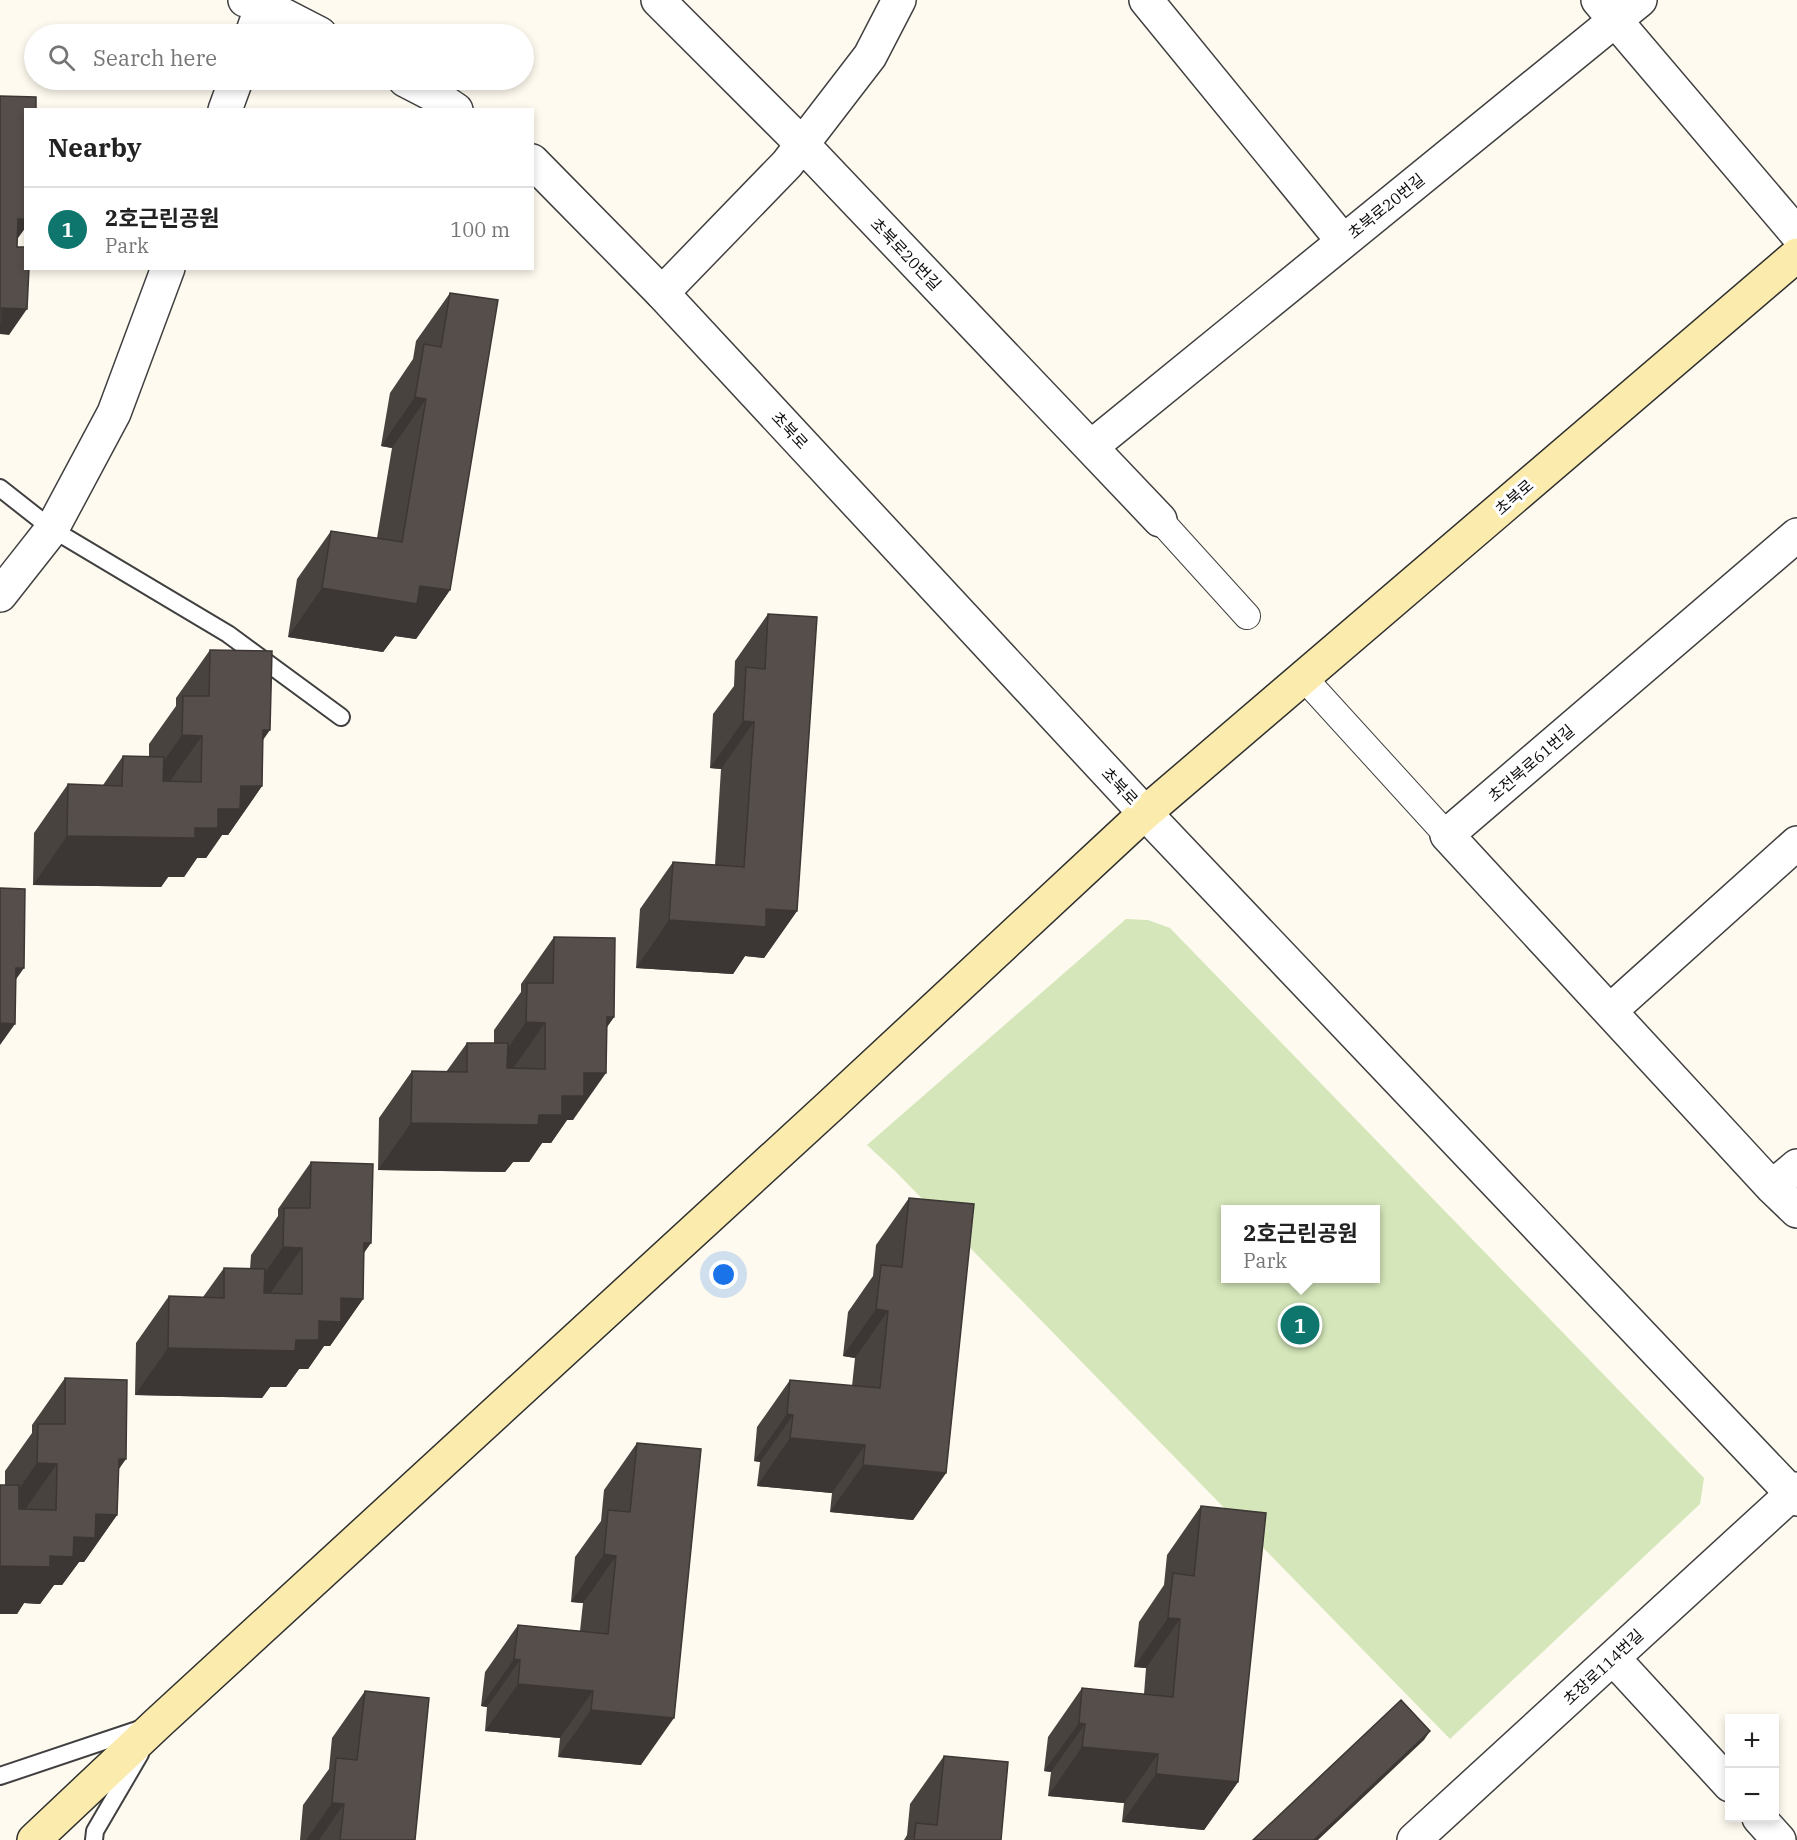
<!DOCTYPE html>
<meta charset="utf-8">
<style>
:root{--surface:#fff;--page:#f2f2f2;--text:#222;--muted:#767676;--line:#e0e0e0;--accent:#0f766e}
body{margin:0;font-family:"IBM Plex Serif","Noto Sans KR",serif;background:var(--page);color:var(--text)}
.controls{position:absolute;right:18px;bottom:18px;display:grid;overflow:hidden;border-radius:0px;box-shadow:0 3px 9px #0003}
.controls button{width:54px;height:54px;display:grid;place-items:center;padding:0;border:0;border-bottom:2px solid var(--line);background:var(--surface);color:var(--text);font:30px sans-serif}
.you{position:absolute;left:724px;top:1275px;width:21px;height:21px;margin:-15px;border:4px solid #fff;border-radius:50%;background:#1a73e8;box-shadow:0 0 0 9px #1a73e833}
.badge{display:grid;place-items:center;width:39px;height:39px;border-radius:50%;background:var(--accent);color:#fff;font-size:20px;font-weight:700}
.pin{position:absolute;translate:-50% -50%;border:3px solid #fff;box-shadow:0 2px 6px #0006}
.popup{position:absolute;left:1221px;top:1205px;width:159px;height:78px;box-sizing:border-box;display:grid;place-content:center;border-radius:0px;background:var(--surface);filter:drop-shadow(0 2px 4px #0005);font-size:20px;white-space:nowrap;color:var(--muted)}
.popup b{font-size:22px;color:var(--text)}
.popup::after{content:'';position:absolute;left:50%;top:100%;margin-left:-12px;border:12px solid transparent;border-top-color:var(--surface)}
.list{margin:0;padding:0;list-style:none}
h2{display:flex;justify-content:space-between;align-items:center;height:78px;margin:0;padding:0 24px;font-size:26px}
h2 small{font-size:20px;font-weight:400;color:var(--muted)}
.list li{display:grid;grid-template-columns:39px 1fr auto;gap:18px;align-items:center;box-sizing:border-box;height:84px;padding:0 24px;border-top:2px solid var(--line)}
.list b{display:block;font-size:22px;white-space:nowrap}
.list p{margin:0;font-size:20px;white-space:nowrap;color:var(--muted)}
.list em{font-size:20px;font-style:normal;color:var(--muted)}
.icon{flex:none;width:33px;height:33px;fill:none;stroke:currentColor;stroke-width:2;stroke-linecap:round;stroke-linejoin:round}
.map{position:relative;flex:none;width:1797px;height:1840px;overflow:hidden}
.search{position:absolute;background:var(--surface);box-shadow:0 3px 9px #0003;left:24px;top:24px;width:510px;height:66px;display:flex;align-items:center;gap:15px;box-sizing:border-box;padding:0 21px;border-radius:33px;color:var(--muted);font-size:22px}
.panel{position:absolute;background:var(--surface);box-shadow:0 3px 9px #0003;left:24px;top:108px;width:510px;height:162px;border-radius:0px}
.map>svg:first-child{display:block}
</style>
<div class="map">
<svg width="1797" height="1840" viewBox="0 0 1797 1840">
<rect width="100%" height="100%" fill="#fefaef"/>
<path fill="#d5e7ba" fill-rule="evenodd" d="M1126 919 1148 920 1170 928 1704 1478 1700 1504 1450 1739 895 1171 867 1145ZM1225 1210H1375V1278H1225Z"/>
<g fill="none" stroke-linecap="round" stroke-linejoin="round">
<g stroke="#404040" stroke-width="20">
<path id="service" d="M0 488 52 529 228 634 341 717
M0 1776 140 1729
M94 1840 95 1831 140 1754"/>
</g>
<g stroke="#404040" stroke-width="28">
<path id="pedestrian" d="M1160 520 1247 616
M1303 677 1447 835"/>
</g>
<g stroke="#404040" stroke-width="36">
<path id="minor" d="M658 0 802 144 1160 520
M1146 0 1343 241
M1598 0 1797 234
M252 34 264 0
M225 110 236 80
M662 293 787 164 870 56 899 0
M1091 447 1640 0
M1797 535 1447 835 1772 1187 1797 1211
M0 595 52 529 114 413 168 268
M1610 1011 1797 843
M1772 1187 1797 1166
M1613 1658 1730 1785
M1759 1818 1779 1840
M1414 1840 1797 1489"/>
</g>
<g stroke="#404040" stroke-width="36">
<path id="tertiary" d="M245 0 262 4 320 34
M405 80 434 95 456 110
M532 161 662 293 1145 813 1797 1499"/>
</g>
<g stroke="#2f2f2f" stroke-width="36">
<path id="secondary" d="M34 1840 158 1723 831 1105 1145 813 1797 255"/>
</g>
<use href="#service" stroke="#fff" stroke-width="16"/>
<use href="#pedestrian" stroke="#fff" stroke-width="26"/>
<use href="#minor" stroke="#fff" stroke-width="33"/>
<use href="#tertiary" stroke="#fff" stroke-width="33"/>
<use href="#secondary" stroke="#fbecad" stroke-width="33"/>
</g>
<path fill="#494340" d="M450 293V590L416 639 395 636 383 652 288 637 297 579 331 531 377 538 392 448 381 446 390 393 413 359 416 341Z
M768 614 797 911 764 958 745 956 733 974 636 968 640 909 673 862 715 865 721 769 710 768 713 714 734 686 735 661Z
M210 650 263 740 262 786 228 835H222L206 858H197L184 877H168L161 887 33 885 34 833 68 784 103 785 123 756H149V744L176 706V698Z
M554 937 614 1017 607 1027 573 1120H567L551 1143H542L529 1162H513L505 1172 378 1170 379 1118 412 1071 446 1072 467 1043H494V1030L521 992V984Z
M311 1162 364 1254 363 1299 330 1346H324L308 1369H299L286 1387H270L262 1398 135 1395 136 1343 169 1296 203 1297 224 1268 250 1269 251 1255 278 1216V1209Z
M909 1198 946 1473 913 1520 830 1512 832 1493 757 1486 760 1462 754 1461 757 1427 790 1380 852 1386 855 1358 843 1356 848 1312 873 1276 876 1245Z
M65 1378 118 1470 117 1515 84 1562H79L62 1585H54L40 1604 24 1603 17 1614H0V1485H5V1471L32 1433V1425Z
M637 1443 641 1765 558 1757 560 1738 485 1731 487 1707 481 1706 485 1672 518 1625 580 1631 583 1603 571 1602 575 1557 601 1521 604 1490Z
M1201 1506 1238 1782 1204 1830 1122 1822 1124 1803 1048 1796 1051 1772 1044 1771 1048 1737 1082 1688 1144 1694 1146 1668 1134 1667 1139 1622 1164 1585 1167 1555Z
M365 1691 415 1840H300L303 1805 329 1769 332 1738Z
M944 1756 1001 1840H904L907 1835 910 1804Z"/>
<path fill="#3c3734" d="M18 219H26V227L13 245Z
M2 308 27 309 9 335 0 334V311Z
M415 397 426 399 392 448 381 446Z
M420 586 450 590 416 639 395 636 383 652 288 637 322 588Z
M743 721 754 722 721 769 710 768Z
M263 730H270L236 779Z
M182 735 202 736 168 784H148Z
M241 786H262L228 835H222L206 858H197L184 877H168L161 887 33 885 67 836 195 828 218 809Z
M766 909 797 911 764 958 745 956 733 974 636 968 669 920Z
M16 968H24L0 1002Z
M607 1017H614L581 1064Z
M526 1022 545 1023 512 1070 493 1069Z
M0 1023 15 1024 0 1045Z
M584 1073H606L573 1120H567L551 1143H542L529 1162H513L505 1172 378 1170 411 1123 539 1115 562 1096Z
M364 1243H371L338 1290Z
M283 1247 302 1248 269 1295 250 1294Z
M341 1298 363 1299 330 1346H324L308 1369H299L286 1387H270L262 1398 135 1395 168 1348 296 1340 319 1321Z
M876 1309 888 1311 855 1358 843 1356Z
M787 1414 793 1415 760 1462 754 1461Z
M790 1438 865 1445 832 1493 757 1486Z
M119 1459H126L93 1506Z
M37 1463 57 1464 24 1511 4 1510Z
M863 1465 946 1473 913 1520 830 1512Z
M96 1514 117 1515 84 1562H79L62 1585H54L40 1604 24 1603 17 1614H0V1566L50 1556 74 1537Z
M604 1554 616 1556 583 1603 571 1602Z
M1168 1618 1180 1619 1146 1668 1134 1667Z
M514 1659 520 1660 487 1707 481 1706Z
M518 1684 593 1691 560 1738 485 1731Z
M591 1710 674 1718 641 1765 558 1757Z
M1079 1723 1085 1724 1051 1772 1044 1771Z
M1430 1731 1424 1740 1318 1840H1314Z
M1082 1747 1158 1754 1124 1803 1048 1796Z
M1156 1774 1238 1782 1204 1830 1122 1822Z
M332 1803 344 1804 319 1840H306Z"/>
<path fill="#554e4a" stroke="#3c3734" stroke-width="1.5" d="M0 96 36 97V110H26V219H18L17 247H26V268H29L27 309 2 308V324H0Z
M450 293 498 300 450 590 420 586 417 604 322 588 331 531 402 542 426 399 415 397 424 344 441 347Z
M768 614 817 617 797 911 766 909V927L669 920 673 862 744 867 754 722 743 721 746 667 765 669Z
M210 650 272 651 270 730H263L262 786H241L240 809H218V828H195V838L67 836 68 784 122 786 123 756 164 757 163 781 201 782 202 736 182 735 183 696H209Z
M0 888 25 889 24 968H16L15 1024 0 1023Z
M554 937 615 938 614 1017H607L606 1073H584V1096H562V1115H539L538 1125 411 1123 412 1071 467 1072V1043H508L507 1068 545 1069V1023L526 1022 527 983H553Z
M311 1162 373 1164 371 1243H364L363 1299 341 1298V1322L319 1321V1340H296L295 1351 168 1348 169 1296 224 1298V1268L265 1269 264 1293 302 1294V1248L283 1247 284 1208H310Z
M909 1198 974 1204 946 1473 863 1465 865 1445 790 1438 793 1415 787 1414 790 1380 880 1388 888 1311 876 1309 881 1265 902 1267Z
M65 1378 127 1380 126 1459H119L117 1515 96 1514 95 1538 74 1537 73 1557 50 1556V1567L0 1566V1485H19V1509L56 1510 57 1464 37 1463 38 1424H65Z
M637 1443 701 1449 674 1718 591 1710 593 1691 518 1684 520 1660 514 1659 518 1625 608 1634 616 1556 604 1554 608 1510 630 1512Z
M1201 1506 1266 1513 1238 1782 1156 1774 1158 1754 1082 1747 1085 1724 1079 1723 1082 1688 1173 1697 1180 1619 1168 1618 1173 1573 1194 1576Z
M365 1691 429 1698 415 1840H340L344 1804 332 1803 336 1758 357 1760Z
M1401 1700 1430 1731 1314 1840H1253Z
M944 1756 1008 1762 1001 1840H914L916 1823 937 1825Z"/>
<g text-anchor="middle" stroke-width="6" stroke-linejoin="round" paint-order="stroke">
<g font-size="16" fill="#0d0d0d" stroke="#fff">
<text transform="translate(1386 206) rotate(-39)" y="6">초북로20번길</text>
<text transform="translate(906 254) rotate(46)" y="6">초북로20번길</text>
<text transform="translate(790 430) rotate(47)" y="6">초북로</text>
<text transform="translate(1514 497) rotate(-41)" y="6">초북로</text>
<text transform="translate(1531 763) rotate(-41)" y="6">초전북로61번길</text>
<text transform="translate(1120 786) rotate(47)" y="6">초북로</text>
<text transform="translate(1603 1667) rotate(-43)" y="6">초장로114번길</text>
</g>
</g>
</svg>
<div class="controls">
<button>+</button>
<button>−</button>
</div>
<div class="you"></div>
<div class="pin badge" style="left:1300px;top:1325px">1</div>
<div class="popup"><b>2호근린공원</b>Park</div>
<div class="search"><svg class="icon" aria-label="search" viewBox="0 0 24 24"><circle cx="10" cy="10" r="6"/><path d="M15 15l6 6"/></svg>Search here</div>
<section class="panel">
<h2>Nearby<small></small></h2>
<ul class="list">
<li><span class="badge">1</span><div><b>2호근린공원</b><p>Park</p></div><em>100 m</em></li>
</ul>
</section>
</div>
